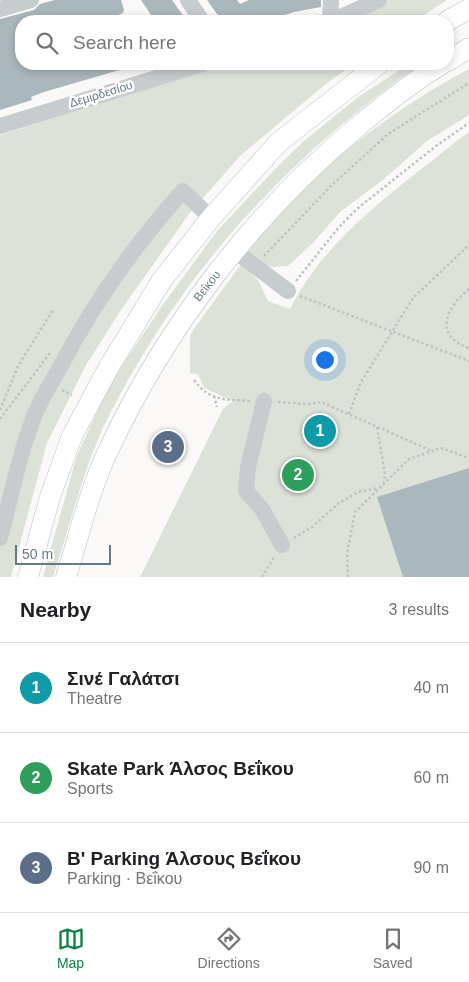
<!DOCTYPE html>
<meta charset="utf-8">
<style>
:root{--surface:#fff;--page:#f6f6f6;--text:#202124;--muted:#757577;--line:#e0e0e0;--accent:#0b8043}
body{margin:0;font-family:Arial,sans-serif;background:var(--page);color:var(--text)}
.scale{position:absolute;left:15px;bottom:12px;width:96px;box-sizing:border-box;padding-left:5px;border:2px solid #627a85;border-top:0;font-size:14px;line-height:18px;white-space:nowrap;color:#627a85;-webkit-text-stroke:4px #fff;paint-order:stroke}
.you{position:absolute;left:324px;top:359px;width:18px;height:18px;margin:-12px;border:4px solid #fff;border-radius:50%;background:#1a73e8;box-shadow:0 0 0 8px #1a73e833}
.badge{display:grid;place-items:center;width:32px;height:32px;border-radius:50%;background:var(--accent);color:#fff;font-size:16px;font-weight:700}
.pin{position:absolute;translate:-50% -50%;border:2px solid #fff;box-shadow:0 1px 5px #0006}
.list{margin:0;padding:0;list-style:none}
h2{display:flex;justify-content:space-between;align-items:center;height:65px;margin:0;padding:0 20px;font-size:21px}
h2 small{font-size:16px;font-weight:400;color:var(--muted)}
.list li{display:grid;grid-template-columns:32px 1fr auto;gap:15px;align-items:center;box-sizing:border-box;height:90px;padding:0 20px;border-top:1px solid var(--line)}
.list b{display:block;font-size:19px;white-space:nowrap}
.list p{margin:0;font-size:16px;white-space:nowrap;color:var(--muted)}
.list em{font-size:16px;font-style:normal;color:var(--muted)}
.icon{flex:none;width:28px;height:28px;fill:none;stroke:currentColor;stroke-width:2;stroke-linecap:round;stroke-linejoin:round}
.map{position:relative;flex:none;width:469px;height:577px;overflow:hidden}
.search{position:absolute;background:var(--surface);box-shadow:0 2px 8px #0003;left:15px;right:15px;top:15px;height:55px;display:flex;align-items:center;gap:12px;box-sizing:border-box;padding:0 18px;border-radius:20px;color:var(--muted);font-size:19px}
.sheet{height:335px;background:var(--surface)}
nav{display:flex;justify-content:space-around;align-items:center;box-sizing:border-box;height:70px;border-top:1px solid var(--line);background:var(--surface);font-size:14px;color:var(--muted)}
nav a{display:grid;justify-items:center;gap:2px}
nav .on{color:var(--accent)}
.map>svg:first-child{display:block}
</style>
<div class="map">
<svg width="469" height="577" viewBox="0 0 469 577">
<rect width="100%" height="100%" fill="#faf9f7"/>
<path fill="#dce2d8" d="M388 0H447L415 21H336Z
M226 64H354L327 83 240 156 189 214 121 310 86 365 47 443 11 577H0V135Z
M409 64H421C285 158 174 280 102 430 81 477 69 529 53 577H43L77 455 111 382 162 306 217 231 276 168 304 141 358 97Z
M469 69V115L427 141 384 179 340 212 313 243 288 266 272 267 253 260 248 252C291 184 398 106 469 69Z
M469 132V577H140L223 409 233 401 204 388 198 374 190 373V336L193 330 242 263 258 280 268 301 290 309C319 251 369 210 420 170 436 158 452 144 469 132Z"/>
<path fill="#aab7bc" d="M55 0H121L124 10 123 13 102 21H21V64H133V66L44 92 31 97 32 100 0 110V19L34 10 40 4Z
M141 0H172L187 21H155Z
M207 0H237L240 4 249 0H321V7L294 12 266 21H222Z
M469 468V577H403L377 497Z"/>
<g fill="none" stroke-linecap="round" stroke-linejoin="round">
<g stroke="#b7bec1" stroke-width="21">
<path id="major" d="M447 21 469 9
M448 61 469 48
M28 577 50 497 72 436 109 367 162 280 211 218 279 142 379 64
M66 577C79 536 89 491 108 451 166 327 252 215 357 127 385 104 412 82 442 64"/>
</g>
<path stroke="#bec2c4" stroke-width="2.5" stroke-dasharray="2.5 2.5" stroke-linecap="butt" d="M264 256 331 186 388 134 469 83
M296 281 339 227 358 208 436 146 469 123
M469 289C447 307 432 335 469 348
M300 296 469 361
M194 380C211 402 225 399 250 401
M62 390 72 395
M214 396 217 407
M278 402 310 404 321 402 432 451
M0 410 18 366 53 310
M349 414 361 382 413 298 469 245
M0 419 50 353
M377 427 385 474 384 482
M294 538 312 527 339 503 358 492 378 488
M262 577 274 557
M348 577 347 554 355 512 409 459 441 448 469 458"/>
<path stroke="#c7cccf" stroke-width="16" d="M188 0 202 21
M0 9 31 0
M330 21 331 0
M331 21 379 0
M0 126 202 64
M235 251 288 291
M264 401 248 467 246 491 262 509 282 545
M0 538C11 497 19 454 35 414 41 399 50 385 58 371 92 306 134 245 183 191L211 218"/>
<use href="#major" stroke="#fff" stroke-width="20"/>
</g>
<g text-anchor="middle" stroke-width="5" stroke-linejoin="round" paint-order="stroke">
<g font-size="12" fill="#627a85" stroke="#fff">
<text transform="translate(101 94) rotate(-17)" y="4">Δεμιρδεσίου</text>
<text transform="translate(207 286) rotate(-52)" y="4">Βεΐκου</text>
</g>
</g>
</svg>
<div class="scale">50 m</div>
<div class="you"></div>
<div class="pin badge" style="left:320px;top:431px;background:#0f9aa8">1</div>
<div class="pin badge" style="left:298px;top:475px;background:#2e9e5b">2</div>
<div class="pin badge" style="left:168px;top:447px;background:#5c6f8a">3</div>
<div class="search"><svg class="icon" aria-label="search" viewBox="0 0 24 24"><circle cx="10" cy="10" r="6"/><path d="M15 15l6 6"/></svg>Search here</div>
</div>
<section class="sheet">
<h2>Nearby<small>3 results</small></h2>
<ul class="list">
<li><span class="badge" style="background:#0f9aa8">1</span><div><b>Σινέ Γαλάτσι</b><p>Theatre</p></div><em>40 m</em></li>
<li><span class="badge" style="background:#2e9e5b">2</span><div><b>Skate Park Άλσος Βεΐκου</b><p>Sports</p></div><em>60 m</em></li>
<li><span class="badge" style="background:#5c6f8a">3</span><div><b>Β' Parking Άλσους Βεΐκου</b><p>Parking · Βεΐκου</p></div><em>90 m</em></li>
</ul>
</section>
<nav>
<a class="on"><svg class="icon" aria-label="map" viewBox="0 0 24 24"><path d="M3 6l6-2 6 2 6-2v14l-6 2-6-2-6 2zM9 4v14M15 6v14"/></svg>Map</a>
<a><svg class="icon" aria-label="directions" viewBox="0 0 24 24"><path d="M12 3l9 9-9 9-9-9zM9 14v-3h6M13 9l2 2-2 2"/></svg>Directions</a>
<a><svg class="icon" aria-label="saved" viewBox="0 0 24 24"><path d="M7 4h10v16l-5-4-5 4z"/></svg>Saved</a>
</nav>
